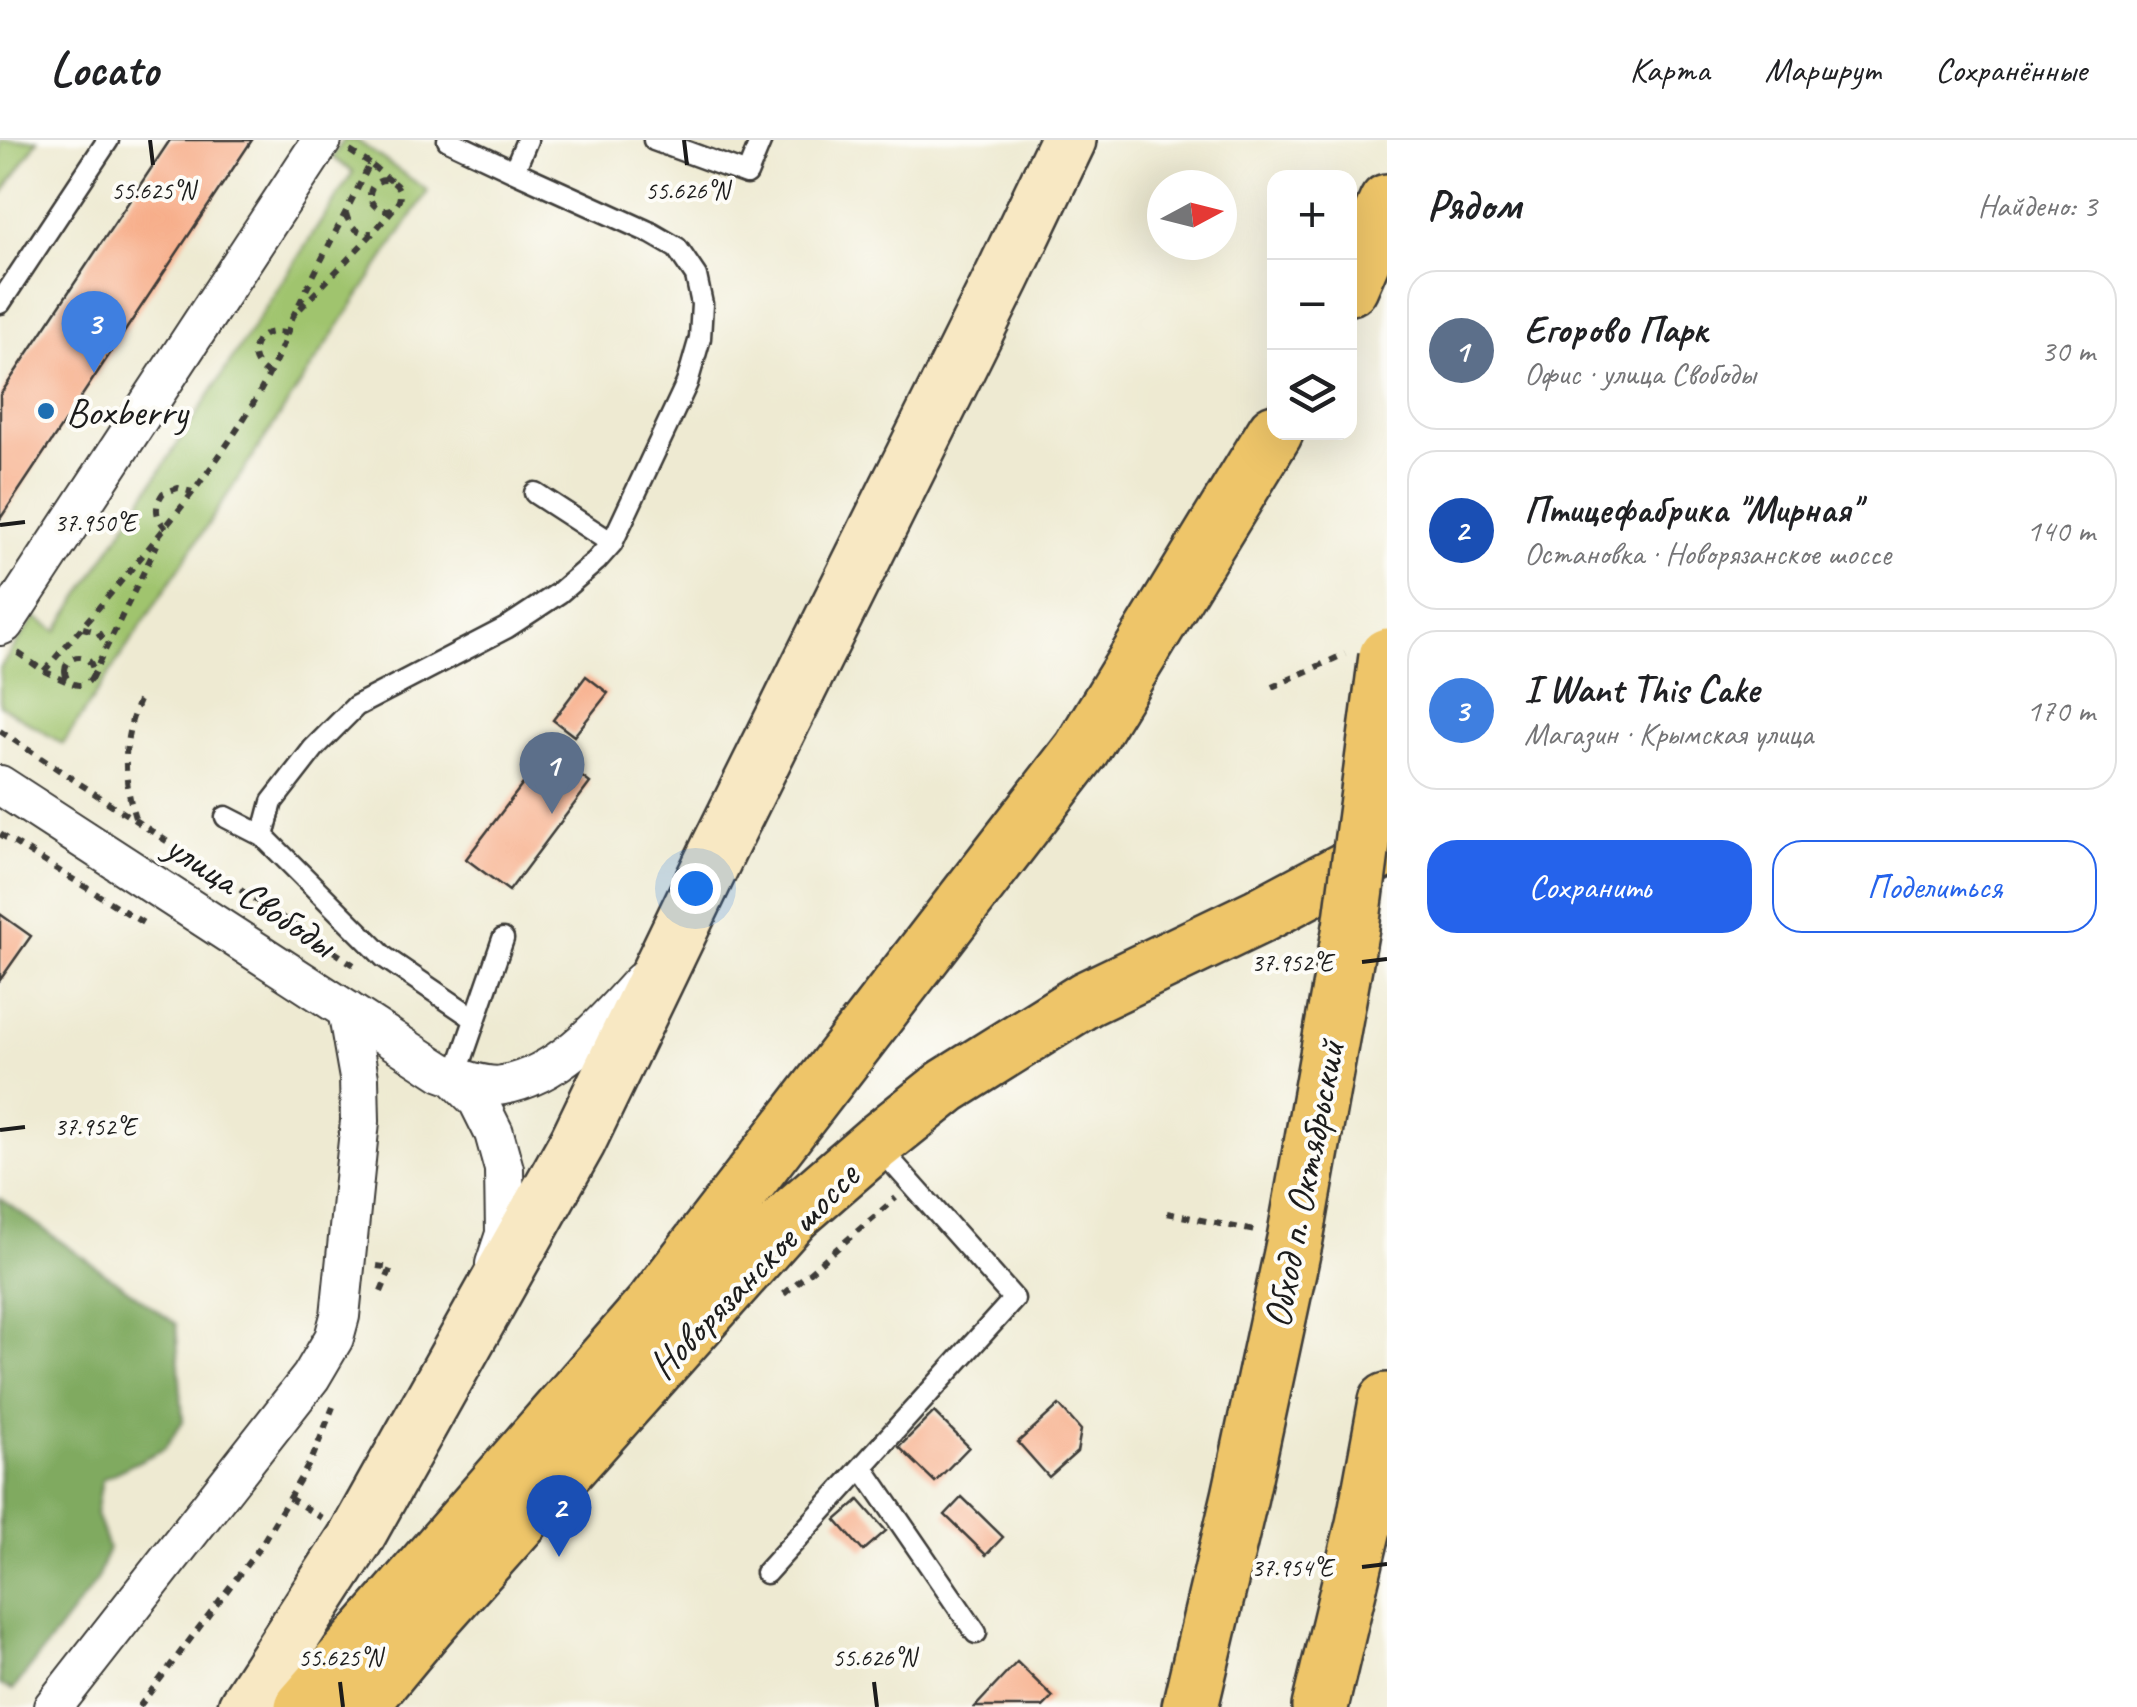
<!DOCTYPE html>
<html lang="ru">
<meta charset="utf-8">
<style>
:root{--surface:#fff;--page:#f6f6f6;--text:#202124;--muted:#757577;--line:#e0e0e0;--accent:#2563eb}
body{margin:0;font-family:Caveat,sans-serif;background:var(--page);color:var(--text)}
.controls{position:absolute;right:30px;top:30px;display:grid;overflow:hidden;border-radius:20px;box-shadow:0 10px 40px #0002}
.controls button{width:90px;height:90px;display:grid;place-items:center;padding:0;border:0;border-bottom:2px solid var(--line);background:var(--surface);color:var(--text);font:50px sans-serif}
.compass{position:absolute;left:1147px;top:30px;width:90px;height:90px;border-radius:50%;background:var(--surface);box-shadow:0 10px 40px #0002;rotate:83deg}
.you{position:absolute;left:695px;top:748px;width:35px;height:35px;margin:-25px;border:8px solid #fff;border-radius:50%;background:#1a73e8;box-shadow:0 0 0 15px #1a73e833}
.badge{display:grid;place-items:center;width:65px;height:65px;border-radius:50%;background:var(--accent);color:#fff;font-size:32px;font-weight:700}
.pin{position:absolute;translate:-50% -82px;filter:drop-shadow(0 2px 5px #0008)}
.pin::after{content:'';position:absolute;top:52px;width:35px;height:30px;background:inherit;clip-path:polygon(0 0,100% 0,50% 100%)}
.list{margin:0;padding:0;list-style:none}
h2{display:flex;justify-content:space-between;align-items:center;height:130px;margin:0;padding:0 40px;font-size:42px}
h2 small{font-size:32px;font-weight:400;color:var(--muted)}
.list li{display:grid;grid-template-columns:65px 1fr auto;gap:30px;align-items:center;box-sizing:border-box;height:160px;margin:0 20px 20px;padding:0 20px;border:2px solid var(--line);border-radius:30px}
.list b{display:block;font-size:38px;white-space:nowrap}
.list p{margin:0;font-size:32px;white-space:nowrap;color:var(--muted)}
.list em{font-size:32px;font-style:normal;color:var(--muted)}
.actions{display:flex;gap:20px;padding:30px 40px}
.actions a{flex:1;padding:22px 0;border:2px solid var(--accent);border-radius:30px;text-align:center;font-size:35px;color:var(--accent)}
.actions .main{background:var(--accent);color:#fff}
.icon{flex:none;width:55px;height:55px;fill:none;stroke:currentColor;stroke-width:2;stroke-linecap:round;stroke-linejoin:round}
.map{position:relative;flex:none;width:1387px;height:1567px;overflow:hidden}
header{display:flex;align-items:center;gap:60px;box-sizing:border-box;height:140px;padding:0 50px;background:var(--surface);border-bottom:2px solid var(--line)}
header strong{font-size:48px}
nav{display:flex;gap:55px;margin-inline-start:auto;font-size:35px}
main{display:flex}
aside{flex:1;background:var(--surface)}
.map>svg:first-child{display:block}
</style>
<header>
<strong>Locato</strong>
<nav><a>Карта</a><a>Маршрут</a><a>Сохранённые</a></nav>
</header>
<main>
<div class="map">
<svg width="1387" height="1567" viewBox="0 0 1387 1567">
<rect width="100%" height="100%" fill="#fdfcf7"/>
<filter id="ink" filterUnits="userSpaceOnUse"><feTurbulence type="fractalNoise" baseFrequency=".01" numOctaves="2"/><feDisplacementMap in="SourceGraphic" scale="20" xChannelSelector="R" yChannelSelector="G"/><feConvolveMatrix kernelMatrix="1 2 1 2 8 2 1 2 1" color-interpolation-filters="sRGB"/></filter>
<filter id="wash" filterUnits="userSpaceOnUse"><feTurbulence type="fractalNoise" baseFrequency=".0048" numOctaves="4" result="noise"/><feDisplacementMap in="SourceGraphic" scale="40" xChannelSelector="R" yChannelSelector="G"/><feGaussianBlur stdDeviation="2.25" result="paint"/><feColorMatrix in="noise" values="0 0 0 0 0 0 0 0 0 0 0 0 0 0 0 0 0 1.4 0 .05"/><feComposite in="paint" operator="in"/></filter>
<g filter="url(#wash)">
<rect width="100%" height="100%" fill="#eeead2"/>
<path fill="#a0c46e" stroke="#5e7045" stroke-width="2.5" d="M0 0H38L0 57Z
M344 0H356L428 51 63 604 0 565V528L35 477 57 491 353 32 332 17Z"/>
<path fill="#80aa61" stroke="#4e633e" stroke-width="2.5" d="M0 1058 176 1184 183 1281 164 1309 102 1339 96 1374 108 1408 97 1440 13 1550 0 1545Z"/>
<g id="blocks">
<path fill="#f7ad89" d="M170 0H252L0 379V255Z
M586 536 608 553 574 596 553 580Z
M548 611 590 643 509 751 466 719Z
M0 774 31 796 0 840Z
M1059 1265 1081 1290 1077 1312 1049 1337 1018 1302Z
M934 1272 969 1307 935 1342 899 1307Z
M962 1357 1003 1397 986 1415 945 1375Z
M859 1360 886 1391 863 1411 836 1380Z
M1017 1522 1053 1557 1043 1567H975Z"/>
</g>
</g>
<g filter="url(#ink)">
<use href="#blocks" fill-opacity="0" stroke="#3c3b37" stroke-width="2.5"/>
<g fill="none" stroke-linecap="round" stroke-linejoin="round">
<g stroke="#3c3b37" stroke-width="25">
<path id="lane" d="M448 0 514 31 527 0
M654 0 747 34 761 0
M514 31 651 93 677 108 696 136 702 164 700 198 687 243 612 403
M0 163 108 0
M226 677 263 696 384 817 475 879
M263 696 272 662 314 608 356 566 506 488 559 453 596 421 612 403 535 353
M455 938 503 799
M862 1327 976 1493
M766 1433 1014 1159 877 1005"/>
</g>
<g stroke="#3c3b37" stroke-width="42">
<path id="street" d="M0 486 4 484 322 0
M0 645 442 932C457 938 488 948 503 945 560 935 604 883 641 842
M455 938 478 961 494 993 504 1029 505 1094 495 1124
M53 1567 311 1237 334 1198 340 1176 360 981 359 938 347 870"/>
</g>
<g stroke="#3c3b37" stroke-width="60">
<path id="secondary" d="M246 1567 355 1399 578 1001 720 706 1003 136 1068 0"/>
</g>
<g stroke="#3c3b37" stroke-width="60">
<path id="primary" d="M1350 147 1387 62
M303 1567 653 1165 1081 610 1275 292
M359 1567 427 1485 794 1074 876 1003 947 946 1086 859 1259 776 1387 708"/>
</g>
<g stroke="#3c3b37" stroke-width="60">
<path id="highway" d="M1190 1567 1240 1356 1295 1099 1351 787
M1320 1567 1364 1384 1387 1261"/>
</g>
<path stroke="#3c3b37" stroke-width="6" stroke-dasharray="8 8" stroke-linecap="butt" d="M350 11 370 24
M370 55a15 15 0 1 1 30 0a15 15 0 1 1-30 0Z
M391 41 370 24 293 176 373 93 394 68
M346 73C349 87 358 94 372 93
M269 234C240 219 256 183 287 194
M166 388C155 377 154 366 163 353L178 348 192 352
M83 488 98 492 107 506
M18 513 44 531C96 471 148 411 196 348 235 295 273 240 293 176
M65 531a14 14 0 1 1 28 0a14 14 0 1 1-28 0Z
M44 531 70 543
M91 539 157 405
M1272 547 1345 514
M0 591 354 825
M135 678C122 634 122 598 141 556
M0 694 145 784
M1167 1073 1255 1091
M377 1126 391 1128 378 1159
M784 1154 896 1058
M289 1358 322 1378
M139 1567 260 1407 312 1319 333 1267"/>
<use href="#lane" stroke="#fff" stroke-width="20"/>
<use href="#street" stroke="#fff" stroke-width="38"/>
<use href="#secondary" stroke="#f8e8c3" stroke-width="55"/>
<use href="#primary" stroke="#eec569" stroke-width="55"/>
<use href="#highway" stroke="#eec569" stroke-width="55"/>
<g stroke="#3c3b37" stroke-width="60" stroke-linecap="butt">
<path id="highway-bridge" d="M1351 787 1387 516"/>
</g>
<use href="#highway-bridge" stroke="#eec569" stroke-width="55"/>
</g>
</g>
<path fill="none" stroke="#1c1c1c" stroke-width="4" d="M150 0 153 25M684 0 687 25M0 385 25 382M1362 822 1387 819M0 990 25 987M1362 1427 1387 1424M340 1542 343 1567M874 1542 877 1567"/>
<circle fill="#1f6fb2" stroke="#fdfcf7" stroke-width="4" cx="46" cy="271" r="10"/>
<g text-anchor="middle" stroke-width="8" stroke-linejoin="round" paint-order="stroke">
<g font-size="40" fill="#1c1c1c" stroke="#fdfcf7" text-anchor="start">
<text x="66" y="285">Boxberry</text>
</g>
<g font-size="40" fill="#1c1c1c" stroke="#fdfcf7">
<text transform="translate(251 754) rotate(33)" y="14">улица Свободы</text>
<text transform="translate(1303 1044) rotate(-79)" y="14">Обход п. Октябрьский</text>
<text transform="translate(753 1130) rotate(-46)" y="14">Новорязанское шоссе</text>
</g>
</g>
<g font-size="25" text-anchor="middle" fill="#1c1c1c" stroke="#fdfcf7" stroke-width="8" stroke-linejoin="round" paint-order="stroke">
<text x="153" y="59">55.625°N</text>
<text x="687" y="59">55.626°N</text>
<text x="95" y="391">37.950°E</text>
<text x="1292" y="831">37.952°E</text>
<text x="95" y="995">37.952°E</text>
<text x="1292" y="1436">37.954°E</text>
<text x="340" y="1526">55.625°N</text>
<text x="874" y="1526">55.626°N</text>
</g>
</svg>
<div class="controls">
<button>+</button>
<button>−</button>
<button><svg class="icon" aria-label="layers" viewBox="0 0 24 24"><path d="M12 4l9 5-9 5-9-5zM3 14l9 5 9-5"/></svg></button>
</div>
<svg class="compass" viewBox="-18 -18 36 36"><path d="M0-13l5 13h-10z" fill="#e53935"/><path d="M0 13l5-13h-10z" fill="#757577"/></svg>
<div class="you"></div>
<div class="pin badge" style="left:552px;top:674px;background:#5c6f8a">1</div>
<div class="pin badge" style="left:559px;top:1417px;background:#1a4fb4">2</div>
<div class="pin badge" style="left:94px;top:233px;background:#3f7fe0">3</div>
</div>
<aside>
<h2>Рядом<small>Найдено: 3</small></h2>
<ul class="list">
<li><span class="badge" style="background:#5c6f8a">1</span><div><b>Егорово Парк</b><p>Офис · улица Свободы</p></div><em>30 m</em></li>
<li><span class="badge" style="background:#1a4fb4">2</span><div><b>Птицефабрика &quot;Мирная&quot;</b><p>Остановка · Новорязанское шоссе</p></div><em>140 m</em></li>
<li><span class="badge" style="background:#3f7fe0">3</span><div><b>I Want This Cake</b><p>Магазин · Крымская улица</p></div><em>170 m</em></li>
</ul>
<div class="actions"><a class="main">Сохранить</a><a>Поделиться</a></div>
</aside>
</main>
